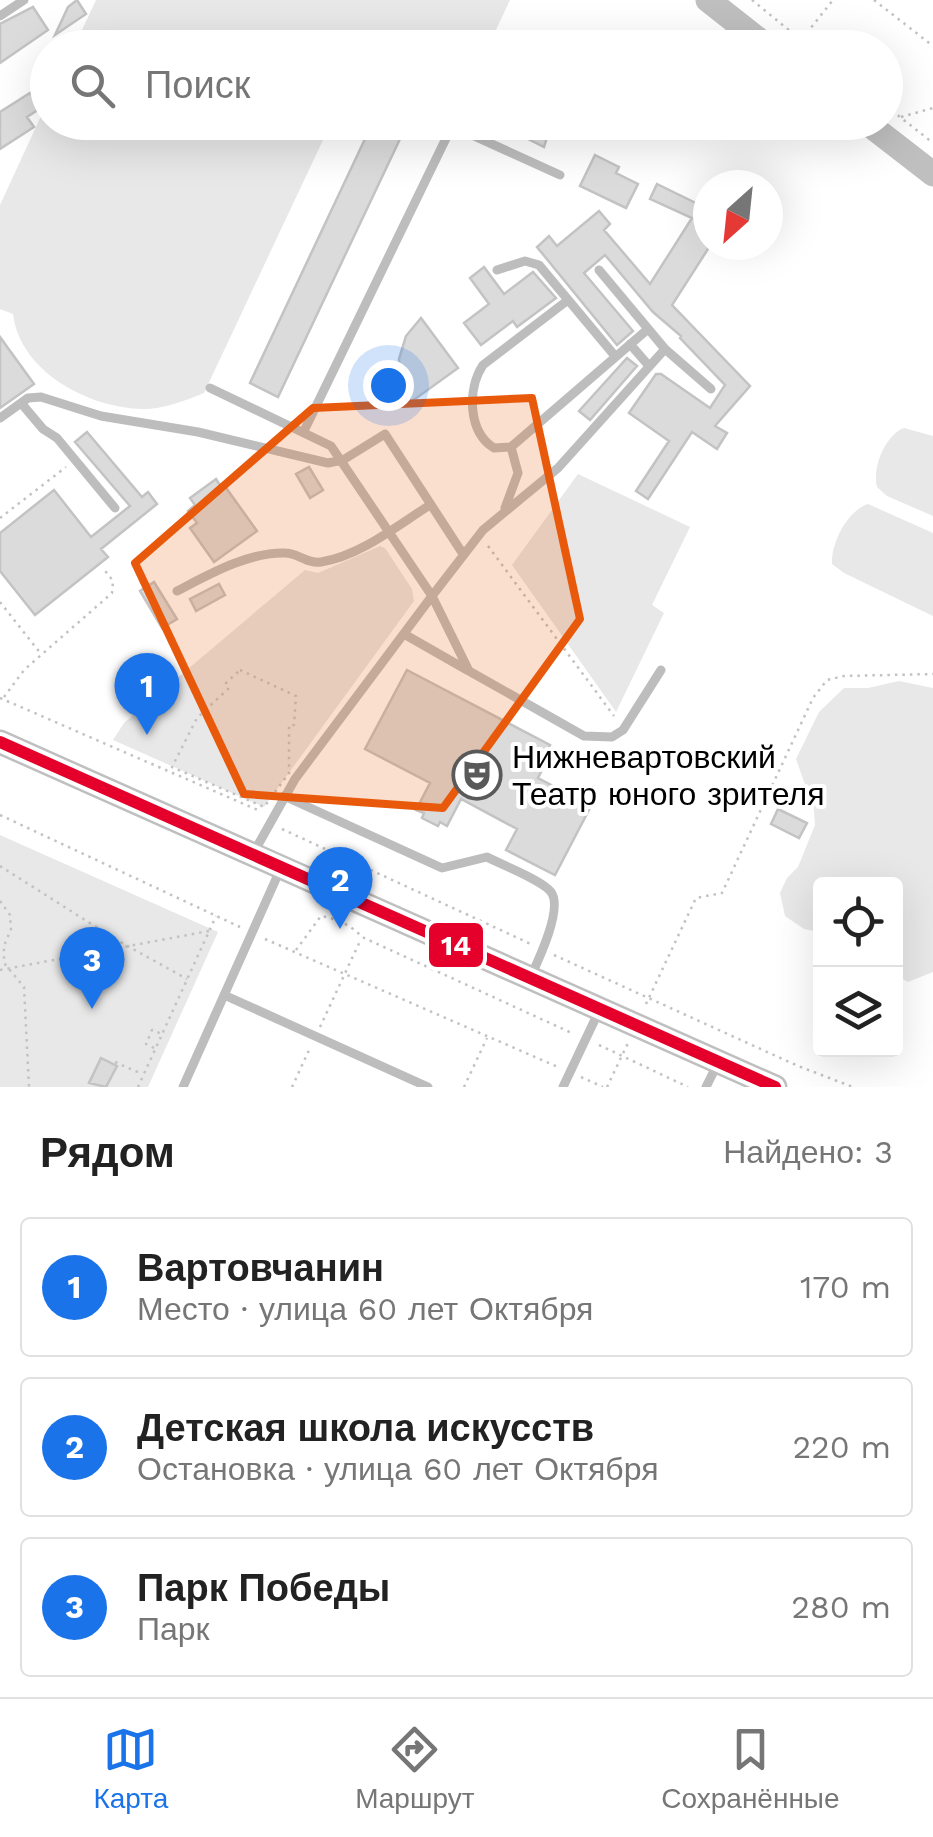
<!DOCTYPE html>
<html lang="ru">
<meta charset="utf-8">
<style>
:root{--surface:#fff;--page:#f2f2f2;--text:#222;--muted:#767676;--line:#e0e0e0;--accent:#1a73e8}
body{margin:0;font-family:"Work Sans",sans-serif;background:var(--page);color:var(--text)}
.controls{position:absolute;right:30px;bottom:30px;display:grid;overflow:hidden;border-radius:10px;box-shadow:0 10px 40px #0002}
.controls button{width:90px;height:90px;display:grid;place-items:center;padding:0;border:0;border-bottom:2px solid var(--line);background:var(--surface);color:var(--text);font:50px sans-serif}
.compass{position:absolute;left:693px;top:170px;width:90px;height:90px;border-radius:50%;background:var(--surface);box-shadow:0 10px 40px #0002;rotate:207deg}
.you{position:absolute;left:388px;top:385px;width:35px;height:35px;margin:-25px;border:8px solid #fff;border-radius:50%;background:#1a73e8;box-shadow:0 0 0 15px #1a73e833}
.badge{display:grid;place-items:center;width:65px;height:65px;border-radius:50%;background:var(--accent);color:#fff;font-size:32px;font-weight:700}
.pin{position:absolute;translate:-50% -82px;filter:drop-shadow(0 2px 5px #0008)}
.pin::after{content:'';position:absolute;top:52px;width:35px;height:30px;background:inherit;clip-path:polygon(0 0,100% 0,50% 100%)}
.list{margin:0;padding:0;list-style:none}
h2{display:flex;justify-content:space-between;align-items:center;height:130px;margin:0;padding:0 40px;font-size:42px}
h2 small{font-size:32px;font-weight:400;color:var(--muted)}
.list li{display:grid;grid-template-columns:65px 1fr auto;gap:30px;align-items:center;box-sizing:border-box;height:140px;margin:0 20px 20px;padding:0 20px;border:2px solid var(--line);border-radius:10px}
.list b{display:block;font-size:38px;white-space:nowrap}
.list p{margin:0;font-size:32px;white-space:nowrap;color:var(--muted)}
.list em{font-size:32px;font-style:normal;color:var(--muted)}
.icon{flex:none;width:55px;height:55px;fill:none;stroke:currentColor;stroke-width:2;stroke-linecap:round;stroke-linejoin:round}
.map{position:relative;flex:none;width:933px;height:1087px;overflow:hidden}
.search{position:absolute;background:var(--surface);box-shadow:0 10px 40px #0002;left:30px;right:30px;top:30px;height:110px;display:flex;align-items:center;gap:25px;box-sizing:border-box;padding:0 35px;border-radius:55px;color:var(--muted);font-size:38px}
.sheet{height:610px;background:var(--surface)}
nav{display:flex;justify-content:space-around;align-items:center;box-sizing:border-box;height:140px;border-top:2px solid var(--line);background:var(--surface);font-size:28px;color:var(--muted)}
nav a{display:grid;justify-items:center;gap:5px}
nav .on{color:var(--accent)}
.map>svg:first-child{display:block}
</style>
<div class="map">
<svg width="933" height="1087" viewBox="0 0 933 1087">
<rect width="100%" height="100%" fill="#fff"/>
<path fill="#e8e8e8" d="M96 0H510L488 47H74Z
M47 103 48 122 331 123 204 393C184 401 164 409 143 409 89 408 20 372 13 314L0 309V205Z
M904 428 933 436V516L887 496 877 487C872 468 885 435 904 428Z
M578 474 690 527 652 605 664 613 616 712 512 565Z
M868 504 933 533V616L844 573 832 564C831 543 847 511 868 504Z
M380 546 385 548 412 589 414 601 264 807 113 740 124 723 305 570 318 573Z
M899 681 933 688V972L908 982 896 975V884H820V932L804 929 785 916 780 893 787 878 798 867 815 825 814 810 796 759 819 712 844 688H868Z
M0 835 218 932 148 1087H0Z"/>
<path fill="#dbdbdb" stroke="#c3c3c3" stroke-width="2.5" d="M77 0 86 14 55 35 68 7Z
M33 7 48 30 0 63V24Z
M30 93 41 108 27 117 34 127 0 149V112Z
M373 122H408L278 397 250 383Z
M528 122 549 131 544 147 522 136Z
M595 155 619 167 616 173 638 184 626 208 580 186Z
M657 184 708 209V249L672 305 750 386 715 426 727 433 717 449 692 432 648 499 636 491 669 441 629 413 656 374H661L710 408 725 385 680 338 681 336 653 312 605 255 584 273 633 331 617 345 537 247 549 236 557 246 599 211 610 224 604 230 650 284 692 218 650 199Z
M484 267 504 294 533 272 556 298 517 327 513 321 481 345 464 323 489 304 470 278Z
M421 318 458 368 411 402 401 383 399 359 406 336Z
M0 337 34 384 0 408Z
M627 358 637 366 590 420 579 411Z
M87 432 142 497 148 492 157 504 101 549 108 557 35 615 0 571V533L54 490 91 537 130 506 75 442Z
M309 467 323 490 310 498 296 474Z
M216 479 221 487 224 485 257 531 214 562 190 528 197 523 188 511 195 505 190 498Z
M154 582 177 619 162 628 140 591Z
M219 584 225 595 196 611 190 599Z
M407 670 550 745 537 770 541 772 538 778 591 806 555 875 506 850 517 829 461 799 447 826 440 822 438 826 422 818 424 813 416 810 430 783 365 749Z
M778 809 807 823 799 838 771 824Z
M101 1058 117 1066 106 1087 89 1083Z"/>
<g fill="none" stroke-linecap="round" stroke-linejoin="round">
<path stroke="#c2c2c2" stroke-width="2.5" stroke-dasharray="2.5 5" stroke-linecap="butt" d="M752 0 811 48
M874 0 933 46
M802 39 833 0
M886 106 933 143
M901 117 933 108
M0 518 66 467
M488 546 614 716
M0 602 41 654
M240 670 296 696 294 725H289V773L264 807 172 767 197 718 229 688 226 683Z
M4 697 24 670 112 593 113 581 103 568
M0 698 260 811
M0 815 240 927
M282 829 533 945
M0 866 115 939 187 979
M0 901 10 915 11 929 4 946V963L24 987 29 1087
M265 939 560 1068
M296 950 321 916C336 918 352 926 362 937L574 1034
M554 955 798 1066 853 1087
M0 970 209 931
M646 1004 696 898 722 893 813 698 827 680 844 676 933 674
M320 1027 361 939
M599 1045 688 1087
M154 1048 146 1044 152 1030 162 1034
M115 1062 142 1074
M581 1077 603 1087
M138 1087 216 916
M292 1087 310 1048
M464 1087 487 1038
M607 1087 628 1043"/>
<path stroke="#bdbdbd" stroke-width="9" d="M0 16 24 0
M497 270 525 261 539 265 615 356
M599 270 665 349 558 468 483 530 432 596 469 671 584 736 612 737 623 730 661 670
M568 300 483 365C467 389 468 432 494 448L511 447 648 329
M630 344 649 366
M665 349 711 389
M210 388 331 446 432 596 295 779 254 852
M21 403 43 429 57 438 115 508
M0 418 28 398 41 397 101 416 198 432 328 463 343 460 385 434 463 554
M304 431 452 126 560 175
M505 508 518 473 511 447
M177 591C208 575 248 552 285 553 298 553 307 564 321 562 360 556 398 525 430 505
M404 634 467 670
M284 796 442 868 487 857C502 865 542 880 551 892 563 908 539 959 531 976
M224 995 428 1087
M183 1087 280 870
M563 1087 598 1013
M706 1087 718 1063"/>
<path stroke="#bfbfbf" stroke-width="25" d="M708 0 769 48
M866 122 933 174
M0 742 775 1087"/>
<g stroke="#fff" stroke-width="20">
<path id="bus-1" d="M0 742 775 1087"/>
</g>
<use href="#bus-1" stroke="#e4002b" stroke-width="12"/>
</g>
<path fill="#e8590c" fill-opacity="0.2" stroke="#e8590c" stroke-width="8" stroke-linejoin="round" d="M532 398 580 619 443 808 244 794 135 563 313 408Z"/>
<defs>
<g id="theatre-ring" transform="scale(2.5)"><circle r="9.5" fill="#fff" stroke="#595959" stroke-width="1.5"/><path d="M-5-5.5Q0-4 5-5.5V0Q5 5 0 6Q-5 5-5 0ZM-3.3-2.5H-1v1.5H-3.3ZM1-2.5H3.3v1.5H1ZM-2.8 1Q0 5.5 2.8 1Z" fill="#595959"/></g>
</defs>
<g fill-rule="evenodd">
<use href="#theatre-ring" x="477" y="775"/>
</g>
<g text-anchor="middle" stroke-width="8" stroke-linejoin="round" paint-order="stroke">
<g font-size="32" fill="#000" stroke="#fff" text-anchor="start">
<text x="512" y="768">Нижневартовский<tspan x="512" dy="37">Театр юного зрителя</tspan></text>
</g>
</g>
<rect stroke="#fff" stroke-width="4" x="427" y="921" width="58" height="48" rx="10" fill="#e4002b"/>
<g font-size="28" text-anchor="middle" font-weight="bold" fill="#fff">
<text x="456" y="955">14</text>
</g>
</svg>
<div class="controls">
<button><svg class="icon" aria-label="locate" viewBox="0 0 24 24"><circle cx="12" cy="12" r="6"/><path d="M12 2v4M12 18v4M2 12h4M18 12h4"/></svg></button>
<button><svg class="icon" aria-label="layers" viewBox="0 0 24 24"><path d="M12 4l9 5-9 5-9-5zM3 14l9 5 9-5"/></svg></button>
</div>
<svg class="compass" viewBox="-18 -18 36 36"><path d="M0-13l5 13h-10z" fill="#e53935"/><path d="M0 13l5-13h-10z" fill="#767676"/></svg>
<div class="you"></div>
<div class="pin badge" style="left:147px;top:735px">1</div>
<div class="pin badge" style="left:340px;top:929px">2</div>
<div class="pin badge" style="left:92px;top:1009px">3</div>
<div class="search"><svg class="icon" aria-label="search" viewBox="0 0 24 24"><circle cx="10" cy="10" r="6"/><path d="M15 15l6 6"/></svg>Поиск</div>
</div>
<section class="sheet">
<h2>Рядом<small>Найдено: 3</small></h2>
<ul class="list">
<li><span class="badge">1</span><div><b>Вартовчанин</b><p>Место · улица 60 лет Октября</p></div><em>170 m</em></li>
<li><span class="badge">2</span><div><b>Детская школа искусств</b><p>Остановка · улица 60 лет Октября</p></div><em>220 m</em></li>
<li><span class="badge">3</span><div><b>Парк Победы</b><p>Парк</p></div><em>280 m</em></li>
</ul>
</section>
<nav>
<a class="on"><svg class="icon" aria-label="map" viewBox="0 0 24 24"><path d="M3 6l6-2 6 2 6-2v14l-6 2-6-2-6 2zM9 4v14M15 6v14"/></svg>Карта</a>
<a><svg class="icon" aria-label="directions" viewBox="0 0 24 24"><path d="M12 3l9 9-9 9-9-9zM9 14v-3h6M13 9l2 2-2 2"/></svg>Маршрут</a>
<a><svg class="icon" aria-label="saved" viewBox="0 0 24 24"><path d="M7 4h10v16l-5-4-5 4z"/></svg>Сохранённые</a>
</nav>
